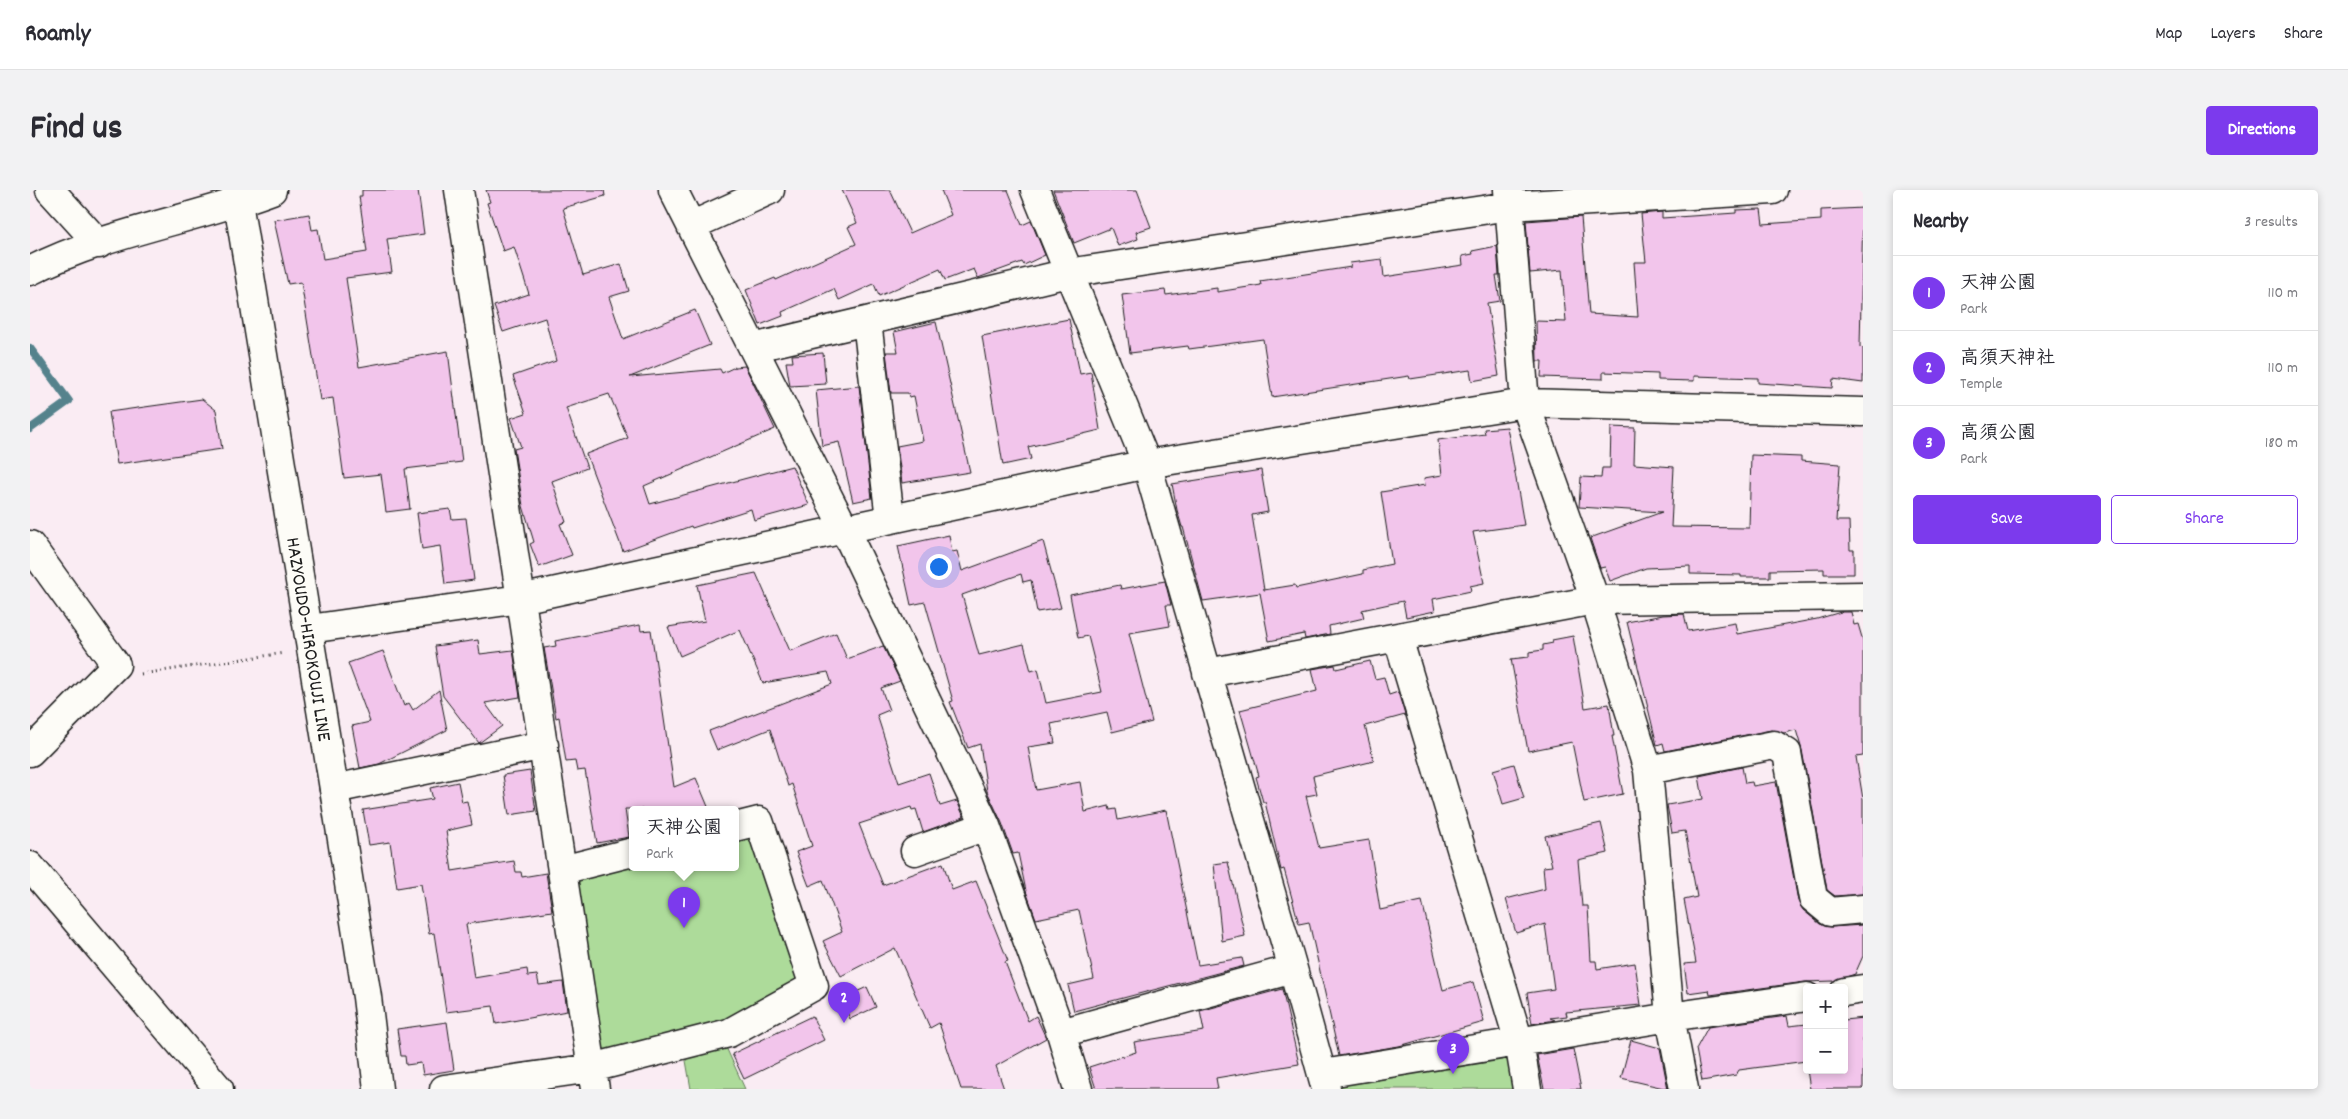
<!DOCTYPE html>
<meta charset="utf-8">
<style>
:root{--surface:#fff;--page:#f2f2f3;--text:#2b2b33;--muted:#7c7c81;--line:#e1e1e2;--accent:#7c3aed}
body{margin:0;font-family:Dekko,"Klee One",sans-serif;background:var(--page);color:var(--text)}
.controls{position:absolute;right:15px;bottom:15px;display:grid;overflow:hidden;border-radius:5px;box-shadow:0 2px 8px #0003}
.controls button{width:45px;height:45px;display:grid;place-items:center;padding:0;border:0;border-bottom:1px solid var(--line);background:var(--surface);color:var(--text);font:25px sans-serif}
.you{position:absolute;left:908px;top:376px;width:18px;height:18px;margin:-12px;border:4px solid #fff;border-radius:50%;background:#1a73e8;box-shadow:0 0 0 8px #1a73e833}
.badge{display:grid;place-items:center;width:32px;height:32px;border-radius:50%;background:var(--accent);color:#fff;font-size:16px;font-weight:700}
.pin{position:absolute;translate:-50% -41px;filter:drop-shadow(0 1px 2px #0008)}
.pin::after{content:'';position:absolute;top:26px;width:18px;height:15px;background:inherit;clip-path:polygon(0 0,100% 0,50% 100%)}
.popup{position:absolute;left:599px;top:616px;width:110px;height:65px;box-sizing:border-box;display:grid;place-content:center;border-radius:5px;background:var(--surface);filter:drop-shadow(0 1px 4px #0005);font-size:16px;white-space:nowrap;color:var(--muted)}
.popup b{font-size:19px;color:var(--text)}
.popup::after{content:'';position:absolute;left:50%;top:100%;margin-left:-10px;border:10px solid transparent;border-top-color:var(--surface)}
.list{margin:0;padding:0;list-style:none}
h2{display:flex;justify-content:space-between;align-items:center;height:65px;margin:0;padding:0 20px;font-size:21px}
h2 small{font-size:16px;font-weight:400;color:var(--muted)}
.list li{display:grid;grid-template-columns:32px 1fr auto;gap:15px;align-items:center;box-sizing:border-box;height:75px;padding:0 20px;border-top:1px solid var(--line)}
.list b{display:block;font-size:19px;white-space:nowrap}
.list p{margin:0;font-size:16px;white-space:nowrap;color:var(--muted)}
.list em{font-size:16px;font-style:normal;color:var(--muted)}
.actions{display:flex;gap:10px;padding:15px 20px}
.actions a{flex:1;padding:11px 0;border:1px solid var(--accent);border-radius:5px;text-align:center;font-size:18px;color:var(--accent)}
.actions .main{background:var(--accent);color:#fff}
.map{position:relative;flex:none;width:1833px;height:899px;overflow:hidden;border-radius:5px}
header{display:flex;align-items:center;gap:30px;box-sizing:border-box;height:70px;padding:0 25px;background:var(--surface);border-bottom:1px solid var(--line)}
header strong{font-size:24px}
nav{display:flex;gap:28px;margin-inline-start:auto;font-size:18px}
.intro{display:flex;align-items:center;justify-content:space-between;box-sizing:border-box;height:120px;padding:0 30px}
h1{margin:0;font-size:35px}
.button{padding:12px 22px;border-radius:5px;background:var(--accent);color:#fff;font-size:18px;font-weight:700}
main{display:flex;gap:30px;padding:0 30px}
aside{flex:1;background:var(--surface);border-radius:5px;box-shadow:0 2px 8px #0003}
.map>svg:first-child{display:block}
</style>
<header>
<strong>Roamly</strong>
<nav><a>Map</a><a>Layers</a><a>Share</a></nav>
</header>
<div class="intro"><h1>Find us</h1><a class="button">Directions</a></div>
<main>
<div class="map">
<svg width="1833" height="899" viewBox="0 0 1833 899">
<rect width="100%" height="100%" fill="#faecf3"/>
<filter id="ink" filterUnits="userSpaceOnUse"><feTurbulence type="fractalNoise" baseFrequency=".02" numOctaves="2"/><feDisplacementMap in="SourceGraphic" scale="10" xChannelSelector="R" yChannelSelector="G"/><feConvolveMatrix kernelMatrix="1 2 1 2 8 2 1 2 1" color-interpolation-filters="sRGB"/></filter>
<g filter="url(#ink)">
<path fill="#addb9a" stroke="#647c5b" d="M723 642 773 790 694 833 572 864 545 685 603 671V677H705V646Z
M695 855 715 899H661L655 865Z
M1473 866 1482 876 1486 899H1309L1313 892Z"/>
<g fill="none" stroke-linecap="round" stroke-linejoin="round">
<path stroke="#54828c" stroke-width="8" d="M0 158 39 211 0 239"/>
</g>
<path fill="#f2c5eb" stroke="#1c1c1c" d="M332 0H388L394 44 357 49 362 82 316 88 329 177 418 161 432 272 375 279 380 319 356 322 351 284 314 288 303 208 290 210 271 92 258 94 244 30 279 24 282 40 288 39 293 69 337 62 329 6H332Z
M456 0H574L575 6 533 18 553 85 591 74 599 101 579 107 593 149 665 120 680 155 600 187 690 179 692 183 705 177 715 176 745 239 614 296 620 314 762 276 779 315 724 330 721 319 662 338 661 336 593 361 556 264 598 248 579 204 536 218 557 278 522 291 536 332 530 334 542 365 509 377 500 354 504 352 493 316 484 259 491 257 481 228 496 223 483 186 526 171 515 128 473 142 464 116 499 104 484 57 473 61 457 13 460 12Z
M812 0H860L880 43 921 25 911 0H978L992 35 1001 31 1015 65 994 75 992 72 948 88 944 79 915 90 910 79 849 106 844 94 809 110 804 99 752 122 753 126 730 135 716 100 745 88 746 90 826 54 818 37 827 33Z
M1023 0H1107L1121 37 1106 42 1108 49 1088 56 1081 38 1044 53Z
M1833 18 1830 157 1833 158V193L1803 189 1802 198 1728 193V188L1664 186V191L1628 190V184L1573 182V189L1511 187 1512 171H1507L1506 131 1536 132 1532 80 1500 83 1496 31 1551 27 1559 124 1608 127 1604 72H1616L1611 24 1632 22V28L1706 23V20L1731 19 1733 34 1791 30V20Z
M1467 56 1469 85H1466L1470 111 1457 113 1469 186 1442 191 1440 180 1380 189 1379 186 1242 207 1233 149 1159 159 1158 156 1100 163 1092 105 1135 100 1136 105 1187 98V102L1231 95 1230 91 1321 77 1320 73 1352 69 1354 87 1433 75 1432 66 1443 64 1442 61Z
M1039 129 1050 184 1061 182 1070 240 998 257 1001 269 973 275 952 146Z
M906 132 940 282 872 293 867 256 893 251 884 206 879 207 878 203H861L856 162H868L864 142Z
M793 163 796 194 760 196 756 172H763L762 165Z
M829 196 842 308 823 312 809 252 792 256 786 200Z
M172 209 186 220 192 259 87 274 79 222Z
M1477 237 1494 335 1443 342 1454 393 1440 396 1441 401 1403 409 1405 421 1376 427 1373 411 1332 420 1334 428 1299 436 1300 444 1275 449 1274 444 1239 451 1230 403 1173 411 1153 337H1152L1147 320 1142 294 1231 280 1238 322 1222 325 1234 400 1265 395 1266 398 1333 384V380L1362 374 1351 302 1395 295 1394 288 1412 285 1408 250 1455 244 1454 239Z
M1581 237 1605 238 1604 274 1644 277 1641 337 1719 338 1721 265 1771 267V271L1810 274 1806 331H1819L1820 360H1824V384H1794V379L1740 380V387H1711V385L1660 384V376L1616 378 1580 391 1575 377 1570 378 1560 348 1632 322 1549 317 1551 287 1571 288 1572 278H1580Z
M420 319 422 329 436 328 444 390 415 394 410 356 392 359 387 323Z
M919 345 922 362 927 361 932 381 1013 351 1031 418 1007 422 1001 390 993 392 991 384 932 405 949 465 994 454 1001 481 1008 479 1016 513 1072 502 1058 446 1048 448 1040 405 1090 395 1091 399 1135 391 1141 415H1136L1140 436 1099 443 1122 532 1082 542 1077 522 1021 534 1025 553 998 557 1006 600 1050 592 1055 622 1079 616 1080 620 1086 619 1088 630 1136 620 1168 775 1212 768 1214 776 1044 821 1038 795 1064 789 1049 720 1006 729 996 701 988 663 983 664 972 633 957 601 950 554 938 558 920 512 923 511 895 412 881 415 868 356Z
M726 383 760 461 806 443 817 469 853 456 870 491 851 498 859 520 847 525 869 593 899 583 910 616 927 611 934 627 893 642 886 619 882 620 881 617 829 634 853 695 913 673 922 700 946 691 978 771 975 772 998 831 1006 826 1016 848 966 876 974 899H931L909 833 900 838 865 758 811 786 793 751 812 742 793 690 779 696 766 662 782 656 762 594 758 596 740 539 687 560 679 541 802 494 798 482 733 493 710 440 650 466 638 437 675 431 667 395Z
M1811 422H1821L1824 435 1828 434 1833 451V566L1826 567 1833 609V704L1805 706 1797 700 1772 560 1766 540 1754 543 1741 540 1635 561 1633 553 1627 555 1597 432 1633 425 1654 424 1658 441 1705 433 1707 444 1787 429Z
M610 435 611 441 621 440 644 597 666 588 679 619H595L599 647 567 653 555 580 547 581 545 571 536 572 529 527 526 528 514 458 526 456 525 451Z
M1543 446 1555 518 1579 514 1584 546H1582L1593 604 1554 612 1542 552 1498 561 1481 469 1499 467V462L1513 460V455L1523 453 1522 450Z
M448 450 450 464 483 460 490 507 455 513 472 536 449 553 413 506 405 456Z
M353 461 374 516 379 513 383 520 409 500 417 540 349 574 330 578 322 536 340 532 318 473Z
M1340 471 1345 489 1354 487 1359 505 1368 502 1375 525 1335 536 1344 571 1283 586 1287 604 1276 606 1289 658 1339 650 1350 720 1392 711 1413 800 1443 792 1454 832 1369 856 1309 866 1279 732 1269 734 1254 679 1251 680 1235 612H1233L1226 587 1229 586 1210 520 1287 501 1282 479 1305 475 1306 479Z
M1484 574 1494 608 1473 614 1463 580Z
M1712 577 1715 593 1722 592 1723 596 1746 592 1768 711 1773 720 1790 734 1801 737 1833 735V766L1825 784 1804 791 1775 792 1680 805 1679 800 1658 803 1654 774 1666 773 1654 710 1667 707 1655 641 1642 643 1637 615 1673 609 1669 586Z
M500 581 506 621 479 625 473 585Z
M428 592 432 612 437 611 442 635 416 641 422 681 484 671 486 682H491L492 687 516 683 522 721 436 734 444 788 497 779 498 786 507 785 509 795 533 792 537 821 466 834 463 816 416 822 404 743 399 744 391 694 367 698 360 652 339 655 333 620 403 609 400 598Z
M1571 633 1578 663 1548 670 1552 716H1558L1561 771H1566L1567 779 1605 773 1611 815 1536 822 1537 826 1520 828 1525 830 1502 834 1497 803 1524 799 1515 734 1486 743 1476 709 1515 699 1513 677 1522 676 1515 646Z
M1198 672 1215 746 1192 751 1184 674Z
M837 797 846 817 820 829 811 809Z
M1252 799 1269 874 1186 888 1188 899H1066L1059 877 1106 862 1104 852 1174 841 1170 821Z
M782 826 794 850 714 889 702 864Z
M1757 826 1759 836 1777 834V876L1776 871 1709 880 1706 885 1672 891 1666 859 1678 837Z
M1833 828V899H1780L1777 880H1814V830Z
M417 832 424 880 393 885 391 873 376 875 375 866H371L367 839Z
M1601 850 1630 858 1638 899 1591 888Z
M1543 859 1551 899H1514L1507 865Z"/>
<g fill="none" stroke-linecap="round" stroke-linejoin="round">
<g stroke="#1c1c1c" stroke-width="31">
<path id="minor" d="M20 0 69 54
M429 0 565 899
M643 0 815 340 956 636 1031 843 1048 899
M1005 0 1117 274 1263 779 1296 899
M1478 0 1495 213 1565 410 1618 580 1640 827 1654 899
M661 36 740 0
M0 81C76 42 163 30 242 0
M837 131 860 329
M723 158 1038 83 1479 16 1743 0
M0 355 86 475 0 562
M279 439 490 409 1117 274 1495 213 1833 222
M1368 448 1489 852 1497 899
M1177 483 1565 410 1833 406
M1618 580 1744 555 1757 563 1783 708 1800 722 1833 719
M304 599 514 555
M885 661 956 636
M0 676 189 899
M532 680 603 662
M1814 802 1833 799
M1031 843 1263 779
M1293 884 1640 827 1777 807
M414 899 562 878 699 843 784 796 729 631 705 637"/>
</g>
<g stroke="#1c1c1c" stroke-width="31">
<path id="major" d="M206 0 304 599 337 807 348 899"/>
</g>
<path stroke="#1c1c1c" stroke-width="3" stroke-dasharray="1 4" stroke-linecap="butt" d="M111 484 254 463"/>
<use href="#minor" stroke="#fdfcf7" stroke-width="28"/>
<use href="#major" stroke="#fdfcf7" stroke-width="28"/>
</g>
</g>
<g text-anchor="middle" stroke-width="4" stroke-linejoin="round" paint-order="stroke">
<g font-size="20" fill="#1c1c1c" stroke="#fdfcf7">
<text transform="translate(280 449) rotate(81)" y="7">HAZYOUDO-HIROKOUJI LINE</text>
</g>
</g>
</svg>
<div class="controls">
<button>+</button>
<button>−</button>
</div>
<div class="you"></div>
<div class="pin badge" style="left:654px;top:738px">1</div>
<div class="popup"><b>天神公園</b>Park</div>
<div class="pin badge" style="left:814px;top:833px">2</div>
<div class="pin badge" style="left:1423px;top:884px">3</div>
</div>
<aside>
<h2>Nearby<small>3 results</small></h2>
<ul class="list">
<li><span class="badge">1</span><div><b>天神公園</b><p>Park</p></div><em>110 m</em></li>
<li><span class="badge">2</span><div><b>高須天神社</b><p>Temple</p></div><em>110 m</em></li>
<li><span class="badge">3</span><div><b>高須公園</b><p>Park</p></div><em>180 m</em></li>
</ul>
<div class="actions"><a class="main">Save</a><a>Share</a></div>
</aside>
</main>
